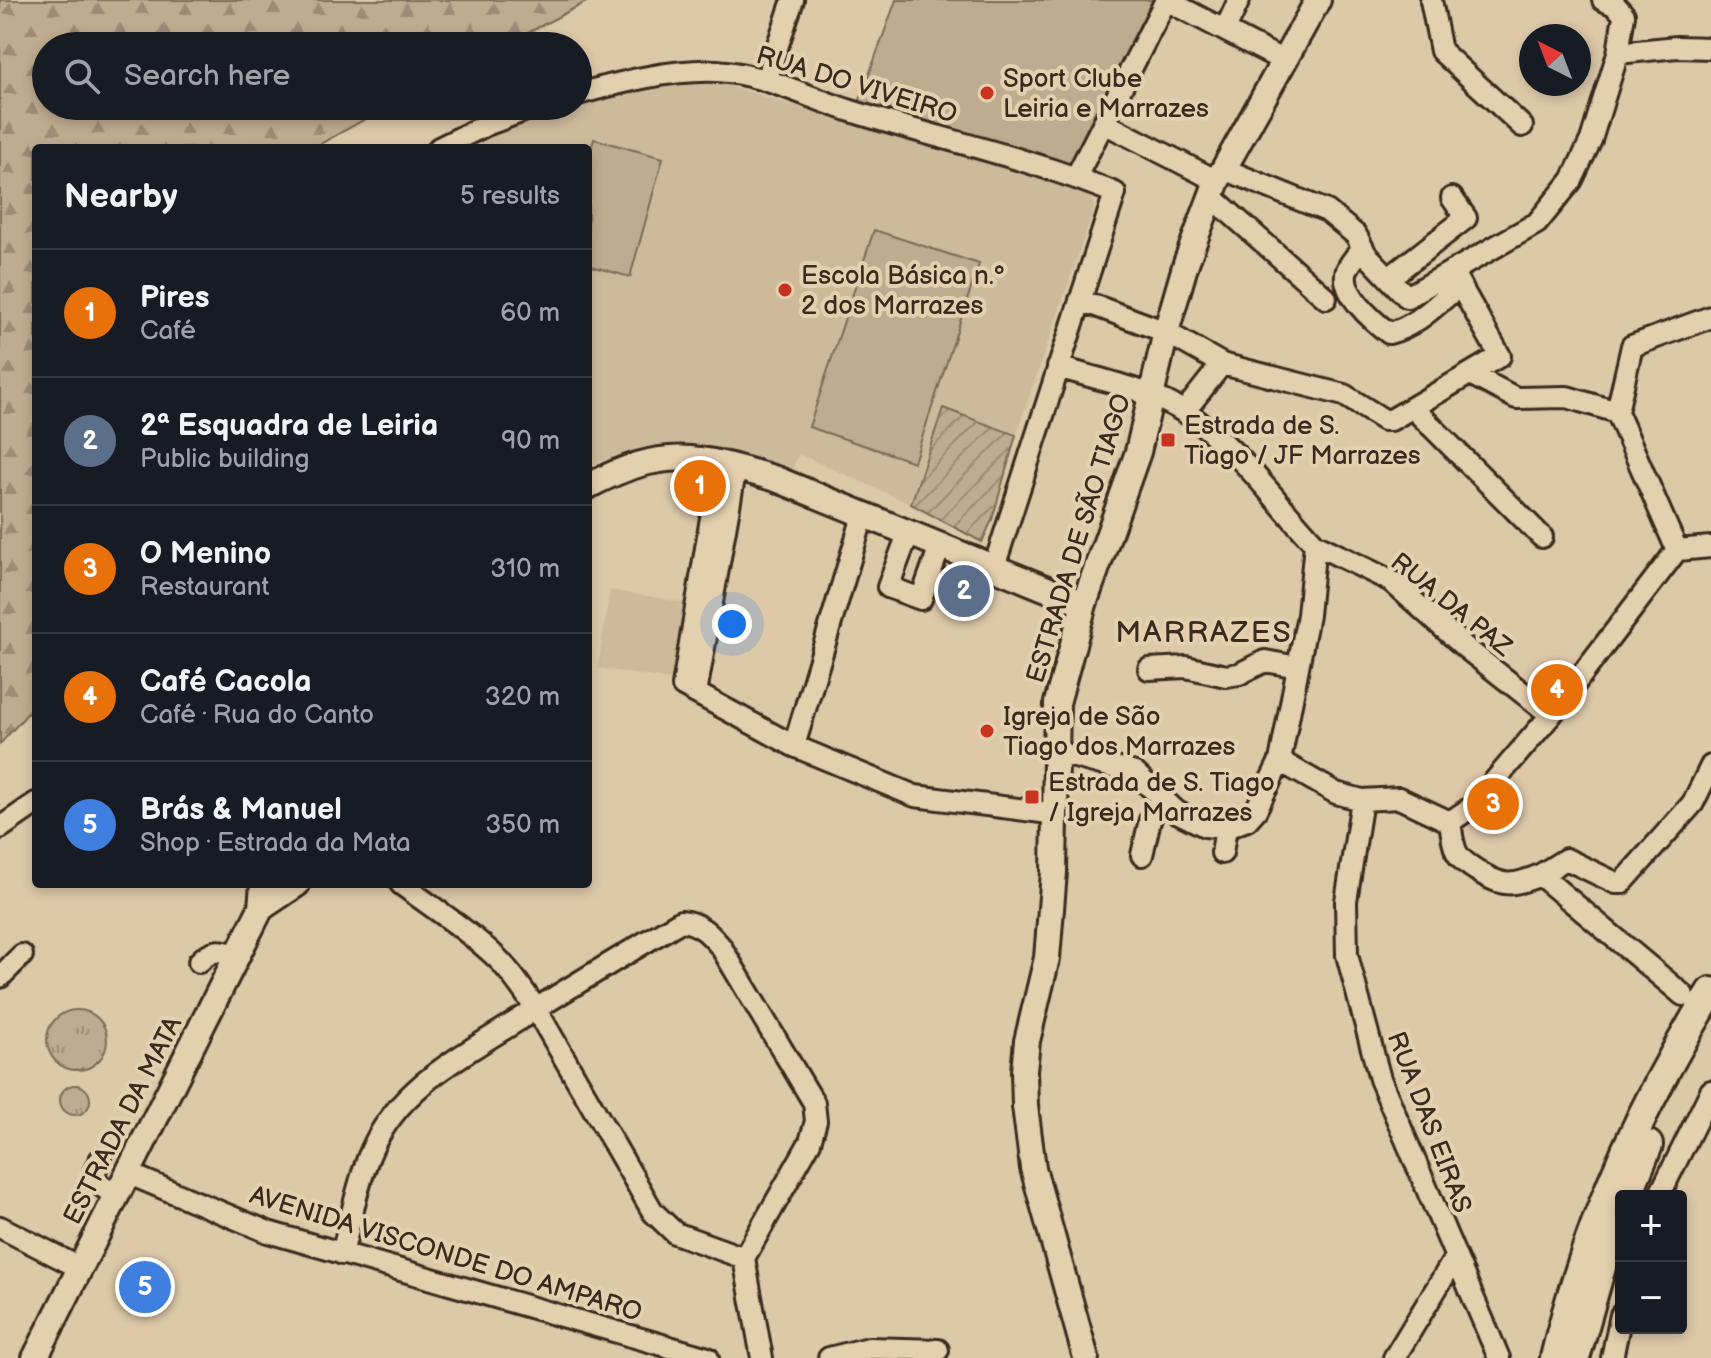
<!DOCTYPE html>
<meta charset="utf-8">
<style>
:root{--surface:#171b24;--page:#20242c;--text:#f1f3f6;--muted:#9ea1a6;--line:#363941;--accent:#db2777}
body{margin:0;font-family:"Balsamiq Sans",sans-serif;background:var(--page);color:var(--text)}
.controls{position:absolute;right:24px;bottom:24px;display:grid;overflow:hidden;border-radius:8px;box-shadow:0 4px 12px #0003}
.controls button{width:72px;height:72px;display:grid;place-items:center;padding:0;border:0;border-bottom:2px solid var(--line);background:var(--surface);color:var(--text);font:40px sans-serif}
.compass{position:absolute;left:1519px;top:24px;width:72px;height:72px;border-radius:50%;background:var(--surface);box-shadow:0 4px 12px #0003;rotate:318deg}
.you{position:absolute;left:732px;top:624px;width:28px;height:28px;margin:-20px;border:6px solid #fff;border-radius:50%;background:#1a73e8;box-shadow:0 0 0 12px #1a73e833}
.badge{display:grid;place-items:center;width:52px;height:52px;border-radius:50%;background:var(--accent);color:#fff;font-size:26px;font-weight:700}
.pin{position:absolute;translate:-50% -50%;border:4px solid #fff;box-shadow:0 2px 8px #0006}
.list{margin:0;padding:0;list-style:none}
h2{display:flex;justify-content:space-between;align-items:center;height:104px;margin:0;padding:0 32px;font-size:34px}
h2 small{font-size:26px;font-weight:400;color:var(--muted)}
.list li{display:grid;grid-template-columns:52px 1fr auto;gap:24px;align-items:center;box-sizing:border-box;height:128px;padding:0 32px;border-top:2px solid var(--line)}
.list b{display:block;font-size:30px;white-space:nowrap}
.list p{margin:0;font-size:26px;white-space:nowrap;color:var(--muted)}
.list em{font-size:26px;font-style:normal;color:var(--muted)}
.icon{flex:none;width:44px;height:44px;fill:none;stroke:currentColor;stroke-width:2;stroke-linecap:round;stroke-linejoin:round}
.map{position:relative;flex:none;width:1711px;height:1358px;overflow:hidden}
.search{position:absolute;background:var(--surface);box-shadow:0 4px 12px #0003;left:32px;top:32px;width:560px;height:88px;display:flex;align-items:center;gap:20px;box-sizing:border-box;padding:0 28px;border-radius:44px;color:var(--muted);font-size:30px}
.panel{position:absolute;background:var(--surface);box-shadow:0 4px 12px #0003;left:32px;top:144px;width:560px;height:744px;border-radius:8px}
.map>svg:first-child{display:block}
</style>
<div class="map">
<svg width="1711" height="1358" viewBox="0 0 1711 1358">
<defs>
<pattern id="grass-tufts" width="24" height="20" patternUnits="userSpaceOnUse" patternTransform="scale(2)"><rect width="24" height="20" fill="#bfab8f"/><path d="M3 7l-1-3M5 7V3M7 7l1-3M15 17l-1-3M17 17v-4M19 17l1-3" fill="none" stroke="#9c8b74"/></pattern>
<pattern id="forest-firs" width="22" height="20" patternUnits="userSpaceOnUse" patternTransform="scale(2)"><rect width="22" height="20" fill="#bfab8f"/><path d="M5 1l3.5 6h-7zM16 11l3.5 6h-7z" fill="#9c8b74"/></pattern>
<pattern id="garden-furrows" width="10" height="10" patternUnits="userSpaceOnUse" patternTransform="scale(2)"><rect width="10" height="10" fill="#bfab8f"/><path d="M-1 1l2-2M0 10L10 0M9 11l2-2" fill="none" stroke="#9c8b74"/></pattern>
</defs>
<rect width="100%" height="100%" fill="#ddc8a8"/>
<filter id="ink" filterUnits="userSpaceOnUse"><feTurbulence type="fractalNoise" baseFrequency=".0125" numOctaves="2"/><feDisplacementMap in="SourceGraphic" scale="16" xChannelSelector="R" yChannelSelector="G"/><feConvolveMatrix kernelMatrix="1 2 1 2 8 2 1 2 1" color-interpolation-filters="sRGB"/></filter>
<g filter="url(#ink)">
<path fill="#ceb99b" d="M714 82 1022 171 1080 184 1091 194 1094 209 1016 435 943 409 911 504 799 454 792 469 718 450 669 444 644 447 593 464 588 456V148H464V145L485 134 545 112 578 106V103L610 95 656 86Z
M610 590 687 603 671 680 598 668Z"/>
<path fill="url(#grass-tufts)" stroke="#7d6a56" stroke-width="2" d="M47 1040a30 30 0 1 1 60 0a30 30 0 1 1-60 0Z
M60 1100a15 15 0 1 1 30 0a15 15 0 1 1-30 0Z"/>
<path fill="url(#forest-firs)" stroke="#7d6a56" stroke-width="2" d="M0 0H590L503 46H46V106H389L313 148H36V704L0 744Z"/>
<path fill="url(#garden-furrows)" stroke="#7d6a56" stroke-width="2" d="M943 408 1016 435 992 520 982 542 911 504Z"/>
<path fill="#bfab8f" stroke="#7d6a56" stroke-width="2" d="M896 0H1159L1076 163 1065 164 858 105Z
M594 139 663 158 630 277 588 265V160Z
M874 230 979 264 914 462 809 427Z"/>
<g fill="none" stroke-linecap="round" stroke-linejoin="round">
<g stroke="#3b2a1e" stroke-width="26">
<path id="minor" d="M1431 0 1441 51 1522 126
M1225 30 1239 0
M1618 53 1677 47 1711 48
M766 80 793 0
M578 94C622 82 671 69 717 71 764 74 807 97 851 111 939 139 1030 158 1115 193L994 567
M1104 123 1217 181
M439 148 486 125 537 106
M1224 169 1327 211 1356 235 1366 254 1407 297 1537 223 1572 180 1591 140 1618 53 1624 15 1616 6 1603 0
M1076 177 1166 0 1284 61
M1211 196 1326 298
M1363 248C1357 255 1350 262 1347 270 1339 292 1373 321 1389 333 1416 327 1439 302 1460 285
M1389 278 1466 218 1452 198
M1080 300 1166 332 1222 364 1344 395 1384 420H1391L1500 356 1452 271
M1470 374 1516 398 1567 397 1617 412 1677 550 1711 547
M1413 408 1542 537
M1184 412 1222 364
M1617 412 1632 346 1711 317
M720 464 683 686 794 746 915 796 1057 814
M908 534 888 587 921 599 940 546
M1315 544 1391 581 1467 649 1551 715
M1149 669 1186 667 1226 676 1239 674 1265 661 1298 667
M696 693 736 467
M794 746 863 516
M1056 752 1135 773 1177 812 1205 826 1226 828 1247 820 1256 810 1280 761 1308 615 1315 544C1273 499 1237 446 1186 413 1149 389 1100 380 1058 367
M1280 761 1336 793 1362 800 1399 798 1450 822 1473 806 1551 715 1677 550
M1362 800 1346 901 1347 955 1380 1079 1499 1358
M1450 822C1452 832 1452 844 1457 853 1461 861 1469 865 1476 870 1502 887 1512 887 1540 875L1683 995
M0 828 36 803
M1222 853 1226 828
M1142 855 1150 820 1161 798
M1540 875 1566 859 1616 883H1622L1693 803 1711 766
M401 884C433 908 468 930 497 958 512 973 524 991 536 1009L653 1212 675 1233 744 1258
M199 962C212 949 220 949 236 956
M0 977 22 955
M100 1160 95 1170 96 1182 116 1196
M127 1173 268 1232 708 1358
M1659 1196 1711 1091
M0 1227 80 1268
M342 1254C350 1223 359 1177 372 1149 401 1085 464 1055 520 1019 573 985 627 953 681 921 700 923 709 933 721 947L814 1103 816 1121 810 1142 744 1258 762 1358
M829 1358 869 1348 938 1350
M1394 1358 1455 1258
M1612 1358 1621 1315"/>
</g>
<g stroke="#3b2a1e" stroke-width="30">
<path id="major" d="M588 486C664 446 697 455 776 479L1084 604
M261 908 297 884
M35 1358 261 908 263 884
M1086 1358 1033 1168 1025 1106 1024 1071 1027 1041 1047 958 1054 872 1057 703 1084 604 1138 452 1166 332 1186 263 1217 181 1318 0"/>
</g>
<g stroke="#3b2a1e" stroke-width="34">
<path id="highway" d="M1627 1196 1648 1145
M1555 1358C1586 1227 1640 1106 1711 992
M1575 1358 1603 1260 1621 1211"/>
</g>
<use href="#minor" stroke="#e4cfae" stroke-width="20"/>
<use href="#major" stroke="#e4cfae" stroke-width="24"/>
<use href="#highway" stroke="#e4cfae" stroke-width="28"/>
</g>
</g>
<g fill="#c8321e" stroke="#e4cfae" stroke-width="3">
<circle cx="987" cy="93" r="8"/>
<circle cx="785" cy="290" r="8"/>
<rect x="1160" y="432" width="16" height="16" rx="4"/>
<circle cx="987" cy="731" r="8"/>
<rect x="1024" y="789" width="16" height="16" rx="4"/>
</g>
<g text-anchor="middle" stroke-width="8" stroke-linejoin="round" paint-order="stroke">
<g font-size="26" fill="#3b2a1e" stroke="#e4cfae" text-anchor="start">
<text x="1003" y="87">Sport Clube<tspan x="1003" dy="30">Leiria e Marrazes</tspan></text>
<text x="801" y="284">Escola Básica n.º<tspan x="801" dy="30">2 dos Marrazes</tspan></text>
<text x="1184" y="434">Estrada de S.<tspan x="1184" dy="30">Tiago / JF Marrazes</tspan></text>
<text x="1003" y="725">Igreja de São<tspan x="1003" dy="30">Tiago dos Marrazes</tspan></text>
<text x="1048" y="791">Estrada de S. Tiago<tspan x="1048" dy="30">/ Igreja Marrazes</tspan></text>
</g>
<g font-size="26" fill="#3b2a1e" stroke="#e4cfae">
<text transform="translate(857 84) rotate(17)" y="9">RUA DO VIVEIRO</text>
<text transform="translate(1078 538) rotate(-73)" y="9">ESTRADA DE SÃO TIAGO</text>
<text transform="translate(1452 604) rotate(39)" y="9">RUA DA PAZ</text>
<text transform="translate(122 1120) rotate(-63)" y="9">ESTRADA DA MATA</text>
<text transform="translate(1430 1122) rotate(69)" y="9">RUA DAS EIRAS</text>
<text transform="translate(446 1253) rotate(17)" y="9">AVENIDA VISCONDE DO AMPARO</text>
</g>
<g font-size="30" letter-spacing="2" fill="#3b2a1e" stroke="#e4cfae">
<text x="1204" y="642">MARRAZES</text>
</g>
</g>
</svg>
<div class="controls">
<button>+</button>
<button>−</button>
</div>
<svg class="compass" viewBox="-18 -18 36 36"><path d="M0-13l5 13h-10z" fill="#e53935"/><path d="M0 13l5-13h-10z" fill="#9ea1a6"/></svg>
<div class="you"></div>
<div class="pin badge" style="left:700px;top:486px;background:#e8710a">1</div>
<div class="pin badge" style="left:964px;top:591px;background:#5c6f8a">2</div>
<div class="pin badge" style="left:1493px;top:804px;background:#e8710a">3</div>
<div class="pin badge" style="left:1557px;top:690px;background:#e8710a">4</div>
<div class="pin badge" style="left:145px;top:1287px;background:#3f7fe0">5</div>
<div class="search"><svg class="icon" aria-label="search" viewBox="0 0 24 24"><circle cx="10" cy="10" r="6"/><path d="M15 15l6 6"/></svg>Search here</div>
<section class="panel">
<h2>Nearby<small>5 results</small></h2>
<ul class="list">
<li><span class="badge" style="background:#e8710a">1</span><div><b>Pires</b><p>Café</p></div><em>60 m</em></li>
<li><span class="badge" style="background:#5c6f8a">2</span><div><b>2ª Esquadra de Leiria</b><p>Public building</p></div><em>90 m</em></li>
<li><span class="badge" style="background:#e8710a">3</span><div><b>O Menino</b><p>Restaurant</p></div><em>310 m</em></li>
<li><span class="badge" style="background:#e8710a">4</span><div><b>Café Cacola</b><p>Café · Rua do Canto</p></div><em>320 m</em></li>
<li><span class="badge" style="background:#3f7fe0">5</span><div><b>Brás &amp; Manuel</b><p>Shop · Estrada da Mata</p></div><em>350 m</em></li>
</ul>
</section>
</div>
